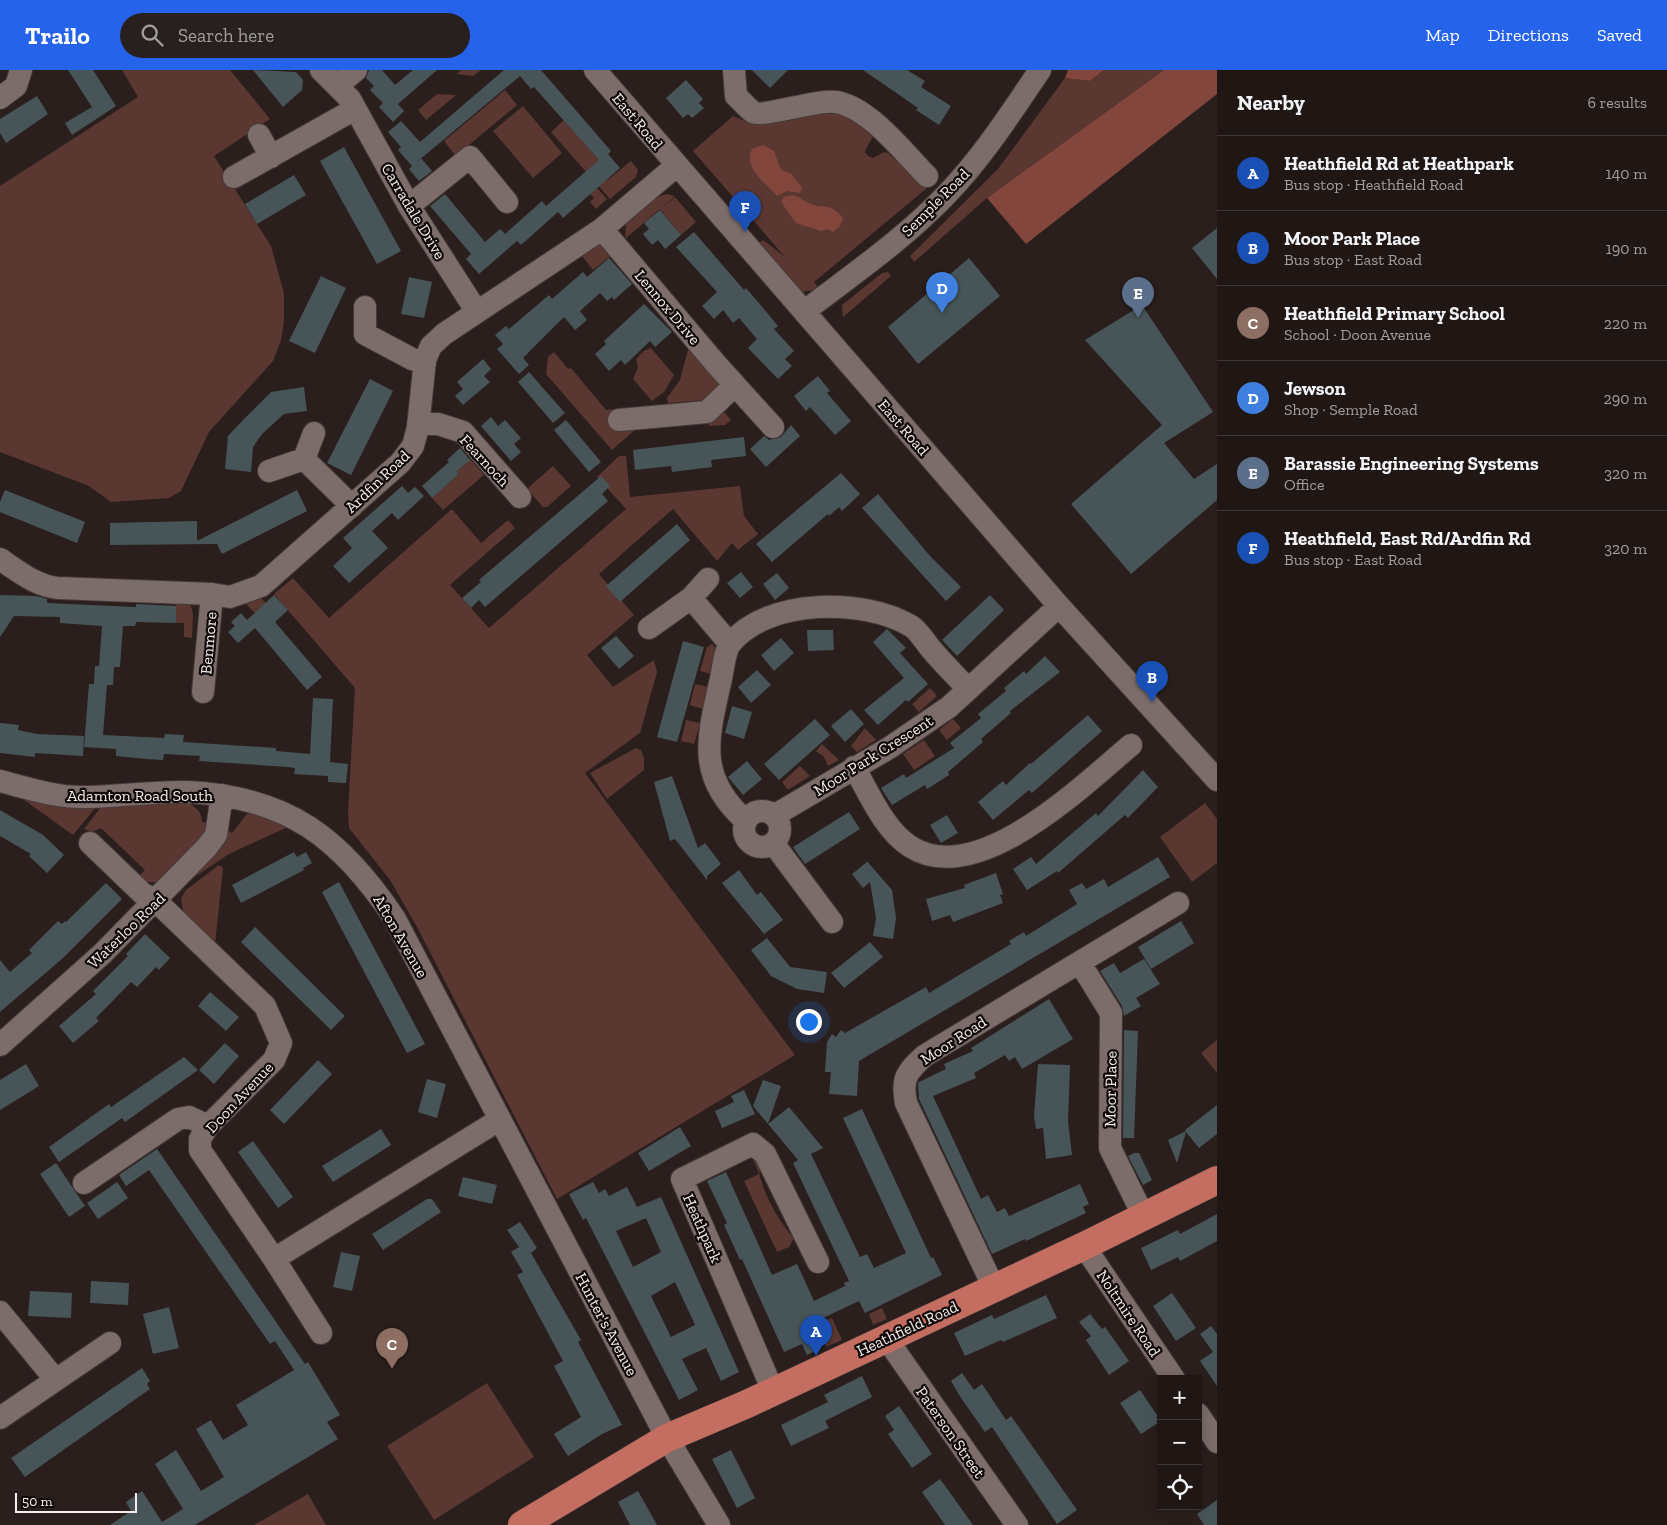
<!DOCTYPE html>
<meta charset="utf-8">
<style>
:root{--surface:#201715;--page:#28201e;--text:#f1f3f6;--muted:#a29fa0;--line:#3d3634;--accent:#2563eb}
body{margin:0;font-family:"Zilla Slab",serif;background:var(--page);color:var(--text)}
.controls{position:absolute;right:15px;bottom:15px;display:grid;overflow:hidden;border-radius:0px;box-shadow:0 2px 12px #0003}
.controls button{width:45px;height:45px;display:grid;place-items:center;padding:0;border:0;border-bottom:1px solid var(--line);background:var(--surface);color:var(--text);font:25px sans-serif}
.scale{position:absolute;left:15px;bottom:12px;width:122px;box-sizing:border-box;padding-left:5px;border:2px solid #f5edeb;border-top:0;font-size:14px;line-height:18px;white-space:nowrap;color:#f5edeb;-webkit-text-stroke:4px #0f0a09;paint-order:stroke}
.you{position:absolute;left:808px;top:951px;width:18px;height:18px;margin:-12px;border:4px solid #fff;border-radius:50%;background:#1a73e8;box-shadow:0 0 0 8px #1a73e833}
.badge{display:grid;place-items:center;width:32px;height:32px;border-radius:50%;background:var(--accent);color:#fff;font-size:16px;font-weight:700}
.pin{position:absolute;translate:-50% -41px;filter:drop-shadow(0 1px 2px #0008)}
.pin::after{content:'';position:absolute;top:26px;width:18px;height:15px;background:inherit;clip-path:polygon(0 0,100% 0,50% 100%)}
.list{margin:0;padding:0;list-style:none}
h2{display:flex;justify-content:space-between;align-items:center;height:65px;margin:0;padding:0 20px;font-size:21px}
h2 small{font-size:16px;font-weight:400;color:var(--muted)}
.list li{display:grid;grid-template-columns:32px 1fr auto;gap:15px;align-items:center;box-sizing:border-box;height:75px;padding:0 20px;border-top:1px solid var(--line)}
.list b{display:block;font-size:19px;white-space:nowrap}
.list p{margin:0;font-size:16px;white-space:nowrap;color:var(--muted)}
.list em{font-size:16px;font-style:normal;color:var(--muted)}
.icon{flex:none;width:28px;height:28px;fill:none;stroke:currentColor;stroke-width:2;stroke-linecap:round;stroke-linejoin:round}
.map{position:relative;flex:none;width:1217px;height:1455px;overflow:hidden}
header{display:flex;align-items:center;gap:30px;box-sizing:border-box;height:70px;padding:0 25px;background:var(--accent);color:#fff}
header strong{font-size:24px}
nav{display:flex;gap:28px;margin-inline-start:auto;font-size:18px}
.search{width:350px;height:45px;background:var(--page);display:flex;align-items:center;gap:12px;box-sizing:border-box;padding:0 18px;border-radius:28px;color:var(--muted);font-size:19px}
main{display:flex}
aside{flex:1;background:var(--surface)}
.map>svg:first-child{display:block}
</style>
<header>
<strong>Trailo</strong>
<div class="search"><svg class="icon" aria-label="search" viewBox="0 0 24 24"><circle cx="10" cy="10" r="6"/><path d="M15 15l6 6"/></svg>Search here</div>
<nav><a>Map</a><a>Directions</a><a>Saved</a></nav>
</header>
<main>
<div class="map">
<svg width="1217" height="1455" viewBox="0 0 1217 1455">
<rect width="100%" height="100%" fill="#2a1f1c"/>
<path fill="#5b3731" d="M122 0H230L270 49 214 86 271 176 284 223V251L281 270 273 291 209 362 181 421 169 428 111 432 89 416 0 382V116L138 27Z
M461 0H481L473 6 457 4Z
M1104 0H1164L987 128 914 192 910 186 998 99 1065 8 1090 11Z
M505 20 517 35 456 86 444 71Z
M437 24 456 25 426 50 418 40Z
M523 36 562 83 533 108 493 61Z
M831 38 874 62C873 70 867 74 865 82L868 86 873 88 884 82 888 83 927 118 814 212 818 217 815 220 800 222 758 174 763 170 785 187 693 81 733 46 752 54 771 47Z
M564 50 600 91 596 95 608 109 605 112 631 91 638 100 636 107 610 129 551 62Z
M597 118 607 129 596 139 590 132 594 128 590 124Z
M666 124 675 126 661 139 675 127 696 152 681 165 660 139 625 169 626 153 653 129Z
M599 175H604L614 183 593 200 582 186Z
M888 202 891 206 843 247 842 235 882 203Z
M689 276 725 309 706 330 668 333 667 328 680 310Z
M651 278 674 305 664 322 652 331 633 309 638 297 636 289 644 281Z
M554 282 568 299 571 298 606 340 615 339 617 354 659 350 660 358 635 360 612 380 546 304 548 287Z
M720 337 731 350 725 355 709 356 708 346Z
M619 386H626L630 427 740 416 744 446 758 464 738 480 732 473 717 491 673 439 599 504 634 545 587 585 613 617 654 590 657 602 640 663 585 703 795 985 557 1129 417 857 390 810 349 758 348 741 355 618 274 524 293 508 329 548 452 439 481 473 508 450 515 458 450 515 489 558 626 439 597 407Z
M470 389 484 405 443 440 432 428 459 404 457 401Z
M553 396 571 416 547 437H543L527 419Z
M259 526 266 533 255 543 244 532Z
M176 533 190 534 193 543 192 568 184 567V553H176Z
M712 574 716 579 711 604 700 601 707 577Z
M695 614 709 617 703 639 690 635Z
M930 618 937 626 919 642 912 634Z
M953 649 961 658 947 670 939 660Z
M686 650 700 653 694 674 681 671Z
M865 658 876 670 857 682 851 676Z
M924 670 935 686 914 700 903 684Z
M822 674 839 690 828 696 824 687 816 681Z
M636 678 641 680 644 688V700L607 729 590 703Z
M800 696 810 706 788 720 782 712Z
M20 727 96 737 73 765Z
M188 732C196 738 202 742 202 752L208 753 207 761 158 812H145L139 806 145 800 101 758 92 762 84 759 102 736Z
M1205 733 1217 749V793L1192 812 1160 767Z
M255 741 290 756 229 784 190 810 219 777 229 761 232 763 247 744Z
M219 795 223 798 215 874 184 845 181 828 186 820Z
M1217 970V1003L1201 983Z
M752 1087C762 1093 758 1101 761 1110 767 1130 780 1153 794 1168L789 1177 777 1182 744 1111 759 1104Z
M882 1238 887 1249 873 1255 869 1244Z
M832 1248 842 1270 826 1277 816 1255Z
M487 1313 534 1387 434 1450 387 1376Z
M308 1424 326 1455H254Z"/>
<path fill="#83463c" d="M1068 0H1104L1090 11 1065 8Z
M1164 0H1217V24L1026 174 987 128Z
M763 75 774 81 781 100 792 104C795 110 799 112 802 118L800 123 787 121 777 126C766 113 743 99 752 79Z
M793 125C800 127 805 132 811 134 825 140 829 131 843 148L840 156 833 162 827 159 821 161 796 153 781 132 784 127Z"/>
<path fill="#475559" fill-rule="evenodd" d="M68 0H93L116 36 72 65 65 53 92 37Z
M253 0 296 2 303 10 302 20 283 37Z
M369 0H382L395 15 413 0H437L398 34 404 41 393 52 379 37 383 33 370 20 374 16 366 8Z
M504 0H541L611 81 608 84 620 98 563 148 558 142 521 175 517 171 479 204 466 189 471 184 430 136 445 124 485 172 500 159 505 164 542 131 546 136 599 90 534 17 531 19 520 6 412 96 398 80 401 77 388 62 401 51 420 72Z
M752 0H788L770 18Z
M863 0H907L925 11 921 17 951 36 939 55 916 40 918 38Z
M686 10 703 29 699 33 704 38 692 48 688 44 683 48 666 28Z
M37 26 48 44 6 73 0 63V49Z
M344 77 401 181 377 194 320 91Z
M421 88 432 101 419 111 409 99Z
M294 105 306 125 257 154 245 134Z
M660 140 681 165 665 179 658 170 652 175 643 164 649 159 644 153Z
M1217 158V209L1192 178Z
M694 162 744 220 746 218 758 232 778 256 774 259 794 281 785 289 792 296 778 309 748 278 757 269 739 248 733 253 723 240 714 249 702 236 717 222 676 177Z
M609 188 632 214 614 230 612 227 607 231 600 223 580 241 587 250 575 260 564 247 523 288 529 295 519 304 497 279 503 274 495 265 506 256 509 259 549 225 552 229 583 202 587 207Z
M969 188 1000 226 918 294 888 257Z
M321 206 346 218 315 283 289 271Z
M409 207 432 212 424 248 401 244Z
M644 234 672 262 655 277 650 271 625 295 621 290 609 301 595 284 606 274 604 271Z
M1142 235 1213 342 1164 373 1194 409 1217 394V430L1131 504 1071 434 1162 355 1085 270Z
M483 289 491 299 484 306 490 312 463 335 455 326 463 319 457 312Z
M529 302 565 343 553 353 518 312Z
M818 306 830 321 827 323 851 351 835 365 810 337 806 341 794 326Z
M370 309 393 321 351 405 327 393Z
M304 317 307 341 284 344 262 364 253 377 251 402 225 399 228 366 245 348 271 322Z
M491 347 498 356 505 350 521 368 514 374 521 382 511 391 481 356Z
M566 350 601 392 589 402 554 360Z
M791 355 800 366 766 397 750 379 764 366 769 370 781 367Z
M744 367 746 386 711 390 712 397 672 402 671 396 635 400 633 380Z
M460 378 470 390 457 401 459 404 432 428 422 416 449 392 447 390Z
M841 403 860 424 842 441 839 437 829 446 828 444 772 492 756 474Z
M601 406 610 416 602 424 608 431 485 537 479 530 471 538 462 528 481 512 479 510Z
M402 416 408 423 415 417 424 426 398 450 392 443 372 461 388 478 349 513 333 496 352 478 343 468Z
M5 420 85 452 77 473 0 442V432Z
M297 420 307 441 222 484 217 474 110 475V453L197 451V471Z
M878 424 930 486 961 517 946 531 862 438Z
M677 454 690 470 620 532 606 516Z
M741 502 753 517 740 528 727 513Z
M777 503 789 518 775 530 763 514Z
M0 525 36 526 47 529V533L136 537V534L176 536V553L136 552 135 556H123L120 597H114L113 615H107L103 665 164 668 165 664 184 665 183 672 276 678V681L310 684 313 628 333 629 330 692 348 694 346 713 328 712V706L294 704 295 698 288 697 199 691 200 686 164 684 163 690 147 689 116 686V679L84 677 89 614H94L95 596H99L102 556 60 553V547L14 546 0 567Z
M274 525 288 540 275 552 322 607 307 620 255 558 238 573 228 562 235 556 231 552 241 543 247 550Z
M990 525 1004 540 957 586 942 570Z
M887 559 906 578 900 583 928 614 908 632 906 630 878 655 864 640 904 608 873 572Z
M807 560H833L834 580 808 581Z
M616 566 634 586 619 599 601 578Z
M781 568 794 583 774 601 761 585Z
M683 571 704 577 677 672 657 667Z
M1045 586 1060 602 1010 641 1011 643 981 669 983 672 948 702 949 705 927 719 925 715 892 735 881 718 904 704 906 708 954 678 950 673 981 648 978 644 1006 621 1004 618 1024 601 1026 604Z
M757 600 771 615 751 633 738 617Z
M732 636 752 642 744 669 725 663Z
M851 639 864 654 845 672 831 656Z
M1088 645 1102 661 1032 723 1029 720 993 750 978 732 1003 711 1006 715 1030 693 1031 694Z
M815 649 830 665 779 710 764 694Z
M0 653 19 655 18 660 37 664 84 666 83 686 35 683V687L0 683Z
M747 691 762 709 743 725 728 707Z
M1143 700 1158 717 1128 748 1125 745 1058 803 1057 801 1027 820 1013 799 1031 787 1036 794 1096 743 1098 746Z
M672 706 698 778 705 773 721 794 707 806V810L675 769 670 771 654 712Z
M0 740 43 765 64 785 47 803 29 786 31 784 0 766Z
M849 742 860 759 805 794 793 777Z
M947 745 958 763 941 773 930 755Z
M294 782 297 787 306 782 312 793 303 798 304 800 241 833 232 815Z
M1158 787 1170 807 859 991 857 1026 829 1024 831 1002H825L827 972 832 964 836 967 841 960 845 963 926 917 929 923 1011 874 1009 871 1024 862 1026 866 1077 834 1069 820 1082 813 1086 819 1104 809 1108 817Z
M866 790 892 820 896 848 893 869 873 866 876 848 870 812 863 818 852 804 867 792Z
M739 800 757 825 761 822 783 850 764 864 722 813Z
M996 803 1003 824 1000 825 1003 833 953 852 950 845 932 851 926 829 965 818 964 815Z
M339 812 425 974 407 983 322 822Z
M106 813 122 829 63 888 0 942V890L10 902 32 883 29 880 58 851 62 854 65 851 66 852Z
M1181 851 1194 873 1151 899 1138 877Z
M255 857 345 946 331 960 241 872Z
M145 864 170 888 159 900 156 897 137 917 131 912 96 948 99 951 73 973 59 956 96 924 93 921 128 886 126 884Z
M767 868 790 897 827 902 824 923 797 919 771 906 751 880Z
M870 872 883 887 844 918 831 903Z
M1144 889 1160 914 1136 928 1141 936 1124 946 1122 936 1100 901 1114 893 1120 903Z
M210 922 239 947 226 961 198 936Z
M1049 929 1073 969 1022 999 1015 987 1009 991 1005 985 974 1003 976 1008 933 1026 981 1129 988 1125 997 1142 1005 1138 1009 1146 1080 1114 1089 1134 1083 1137 1086 1143 1026 1171 1025 1169 992 1184 919 1029 918 1014 919 1012 946 999 944 994 973 981 971 978Z
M1124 960 1138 961 1134 1068H1123Z
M225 973 239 986 214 1014 199 1000Z
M184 987 198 1000 125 1052 122 1048 59 1092 49 1077 109 1034 111 1037Z
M318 990 332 1004 284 1054 270 1040Z
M26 994 39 1016 0 1040V1010Z
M1038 994 1070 995 1068 1051 1072 1085 1046 1089 1043 1058 1036 1059 1034 1046Z
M427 1009 446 1014 437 1048 418 1042Z
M763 1010 781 1016 768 1054 789 1037 823 1078 811 1084 860 1187 867 1184 874 1198 906 1183 843 1048 862 1039 931 1188 933 1187 942 1205 865 1243 859 1231 808 1255 819 1279 807 1285 802 1274 784 1282 742 1189 740 1190 724 1155 727 1153 707 1111 726 1102 772 1205 797 1194 814 1231 845 1216 844 1213 849 1211 793 1093 798 1090 753 1036Z
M744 1020 755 1044 722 1058 715 1041 734 1032 731 1026Z
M1217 1035V1064L1199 1078 1186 1062 1177 1093 1168 1070 1186 1061 1185 1060Z
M680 1057 691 1076 649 1101 638 1083Z
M381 1059 391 1075 333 1112 322 1096Z
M253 1071 293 1127 278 1138 238 1082Z
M157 1079 305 1294 308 1292 340 1345 327 1352 338 1369 195 1455H110L131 1441 126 1432 142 1421 162 1452 183 1439 155 1394 176 1380 201 1421 224 1407 196 1359 211 1350 223 1370 248 1355 236 1335 294 1300 275 1271 270 1274 149 1100 126 1116 119 1105Z
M1134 1083H1139L1152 1110 1143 1115 1128 1086Z
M56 1093 85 1136 69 1147 40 1104Z
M463 1107 497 1115 492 1134 458 1126Z
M117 1112 128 1128 98 1149 87 1133Z
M593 1112 599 1123 605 1119 609 1126 627 1117 637 1137 661 1127 739 1302 721 1311 706 1278 682 1289 698 1320 679 1330 586 1148 583 1150 569 1124ZM646 1148 661 1182 633 1197 616 1161ZM675 1212 695 1255 671 1267 651 1226Z
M427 1129H432L441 1142 383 1180 372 1164Z
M1217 1144V1171L1180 1191 1178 1187 1151 1200 1141 1178 1178 1160 1180 1164Z
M520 1152 537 1178 531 1183 581 1270 578 1272 622 1355 602 1364 568 1386 554 1364 581 1347 554 1296 563 1291 517 1205 523 1202 511 1182 519 1177 507 1160Z
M341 1182 360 1186 352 1221 333 1217Z
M91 1211 129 1213 128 1235 90 1233Z
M30 1221 72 1223 71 1248 28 1246Z
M1172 1223 1196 1258 1176 1271 1153 1236Z
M1046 1225 1057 1248 1003 1272 1001 1270 965 1286 954 1263 992 1245 994 1249Z
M169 1237 179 1278 153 1284 143 1244Z
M1090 1244 1102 1259 1105 1257 1129 1291 1109 1305 1086 1270 1091 1266 1079 1252Z
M1211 1256 1217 1264V1316L1200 1291 1213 1282 1200 1264Z
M142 1298 150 1311 147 1314 150 1319 25 1407 11 1388Z
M962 1303 974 1320 982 1314 1006 1350 1011 1346 1077 1440 1057 1454 992 1357 985 1362 961 1328 951 1311Z
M862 1306 872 1327 825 1351 829 1358 791 1376 781 1355 828 1332 824 1325Z
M1140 1320 1161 1351 1141 1364 1120 1333Z
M899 1336 932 1384 912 1398 888 1364 894 1360 885 1346Z
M731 1380 755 1428 737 1438 712 1389Z
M940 1409 951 1424 973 1455H945L922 1422Z
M638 1421 657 1455H630L618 1432Z
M1217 1430V1455H1204L1197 1444Z"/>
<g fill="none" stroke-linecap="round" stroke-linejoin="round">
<g stroke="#453a39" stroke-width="24">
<path id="minor" d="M321 0 350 29 409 136 477 242
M595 0 1059 536 1217 710
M734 0 736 26C742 31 747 38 753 42 763 48 816 29 836 32 869 37 904 83 927 106
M337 16 356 0
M0 28 16 16 21 0
M259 65 271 87
M234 107 355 39
M409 136 470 87 507 132
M602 159 716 294 773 357
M365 237V264L412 289 425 293
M805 241C853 204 904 169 946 125 982 88 1011 43 1040 0
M619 350 707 342 735 315
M418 354H438L463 362 520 427
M304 389 314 363
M269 401 304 389 352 436
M0 489C18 501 36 516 58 518L212 524 230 527 261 516 400 393 413 376 418 357 425 290 431 276 444 264 602 159 676 96
M691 528 730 574
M649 558 691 528 708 509
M203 622 212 524
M854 697C869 723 884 760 911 777 978 819 1083 715 1131 675
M0 711C27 718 54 727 82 727 117 727 153 721 188 722 288 727 341 768 395 849L667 1368 719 1455
M744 759a18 18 0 1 1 36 0a18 18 0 1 1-36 0Z
M775 745 889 678 949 637 1059 536
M746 751C697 708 707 670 720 613 723 602 724 581 731 573 768 528 864 528 911 556 919 561 925 572 931 579 942 592 955 605 967 618
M90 773 142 823 156 831 265 936 281 973 274 990 208 1056 200 1069V1080L274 1189 499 1050
M773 773 832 852
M1080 893 1111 943 1110 1078 1144 1147
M0 975 102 884 207 777 216 765 222 725
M84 1113 178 1049 189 1047 208 1056
M1084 1176 1174 1309
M274 1189 321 1263
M994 1218 906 1033C901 1008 907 1002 924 986L1178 833
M0 1242 55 1309
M886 1268 1017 1455
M773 1321 682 1109 753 1074 765 1084 818 1192
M1198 1344 1217 1372
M0 1348 110 1273"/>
</g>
<g stroke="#453a39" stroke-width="29">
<path id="major" d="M522 1455 667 1368 747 1334 1084 1176 1217 1110"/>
</g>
<use href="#minor" stroke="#7c6d6b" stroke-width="22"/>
<use href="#major" stroke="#c36e60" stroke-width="28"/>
</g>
<g text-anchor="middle" stroke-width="4.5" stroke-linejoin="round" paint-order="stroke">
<g font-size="16" fill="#f5edeb" stroke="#0f0a09">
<text transform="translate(638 51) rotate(50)" y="6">East Road</text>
<text transform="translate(935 132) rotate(-45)" y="6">Semple Road</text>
<text transform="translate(414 141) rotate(59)" y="6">Carradale Drive</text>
<text transform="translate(668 237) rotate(50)" y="6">Lennox Drive</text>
<text transform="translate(904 357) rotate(49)" y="6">East Road</text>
<text transform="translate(485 390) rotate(47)" y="6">Fearnoch</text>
<text transform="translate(377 411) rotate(-44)" y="6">Ardfin Road</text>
<text transform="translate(208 573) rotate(-85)" y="6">Benmore</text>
<text transform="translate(873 685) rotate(-32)" y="6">Moor Park Crescent</text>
<text x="140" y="731">Adamton Road South</text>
<text transform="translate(126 860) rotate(-44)" y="6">Waterloo Road</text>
<text transform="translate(401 866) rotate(60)" y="6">Afton Avenue</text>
<text transform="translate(953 970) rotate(-33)" y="6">Moor Road</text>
<text transform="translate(1110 1019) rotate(-89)" y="6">Moor Place</text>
<text transform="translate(239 1027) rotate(-47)" y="6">Doon Avenue</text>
<text transform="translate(703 1158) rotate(66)" y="6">Heathpark</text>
<text transform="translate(1129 1243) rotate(56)" y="6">Noltmire Road</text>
<text transform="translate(607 1254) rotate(62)" y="6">Hunter's Avenue</text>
<text transform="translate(907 1258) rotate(-25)" y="6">Heathfield Road</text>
<text transform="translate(951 1362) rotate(55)" y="6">Paterson Street</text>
</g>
</g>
</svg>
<div class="controls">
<button>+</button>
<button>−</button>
<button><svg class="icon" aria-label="locate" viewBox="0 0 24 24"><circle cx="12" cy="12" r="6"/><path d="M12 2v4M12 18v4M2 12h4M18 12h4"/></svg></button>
</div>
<div class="scale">50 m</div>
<div class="you"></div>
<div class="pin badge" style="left:816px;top:1286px;background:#1a4fb4">A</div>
<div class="pin badge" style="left:1152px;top:632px;background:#1a4fb4">B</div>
<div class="pin badge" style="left:392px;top:1299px;background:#8d6e63">C</div>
<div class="pin badge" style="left:942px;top:243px;background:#3f7fe0">D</div>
<div class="pin badge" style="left:1138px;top:248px;background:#5c6f8a">E</div>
<div class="pin badge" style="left:745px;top:162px;background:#1a4fb4">F</div>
</div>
<aside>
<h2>Nearby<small>6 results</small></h2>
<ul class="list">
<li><span class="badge" style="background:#1a4fb4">A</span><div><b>Heathfield Rd at Heathpark</b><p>Bus stop · Heathfield Road</p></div><em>140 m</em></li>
<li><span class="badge" style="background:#1a4fb4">B</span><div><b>Moor Park Place</b><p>Bus stop · East Road</p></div><em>190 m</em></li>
<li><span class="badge" style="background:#8d6e63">C</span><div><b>Heathfield Primary School</b><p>School · Doon Avenue</p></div><em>220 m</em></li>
<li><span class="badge" style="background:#3f7fe0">D</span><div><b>Jewson</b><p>Shop · Semple Road</p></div><em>290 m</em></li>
<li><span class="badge" style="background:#5c6f8a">E</span><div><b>Barassie Engineering Systems</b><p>Office</p></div><em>320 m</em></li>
<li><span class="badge" style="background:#1a4fb4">F</span><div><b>Heathfield, East Rd/Ardfin Rd</b><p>Bus stop · East Road</p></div><em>320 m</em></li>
</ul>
</aside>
</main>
